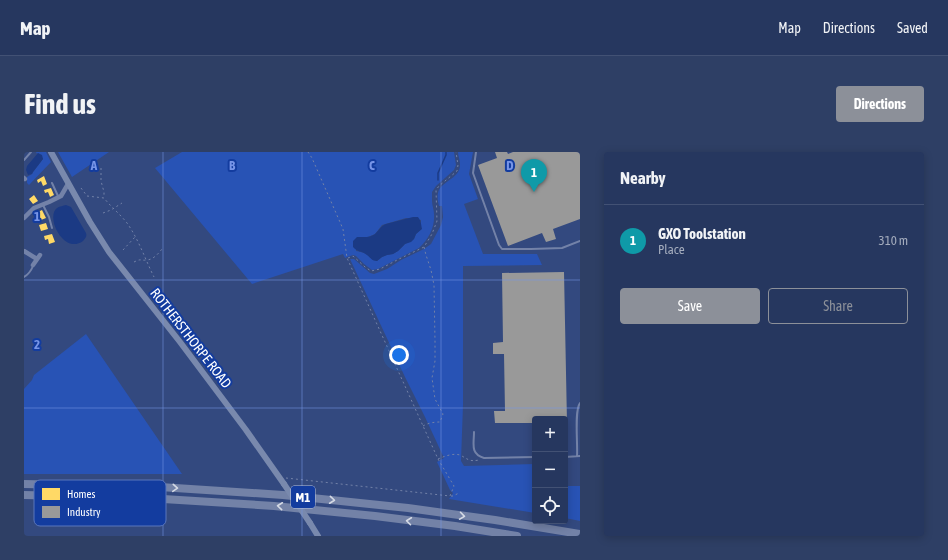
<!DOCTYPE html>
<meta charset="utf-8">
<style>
:root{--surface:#26375f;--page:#2e3f65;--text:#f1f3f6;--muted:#a4acbd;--line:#425174;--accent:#8c9099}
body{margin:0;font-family:"Asap Condensed",sans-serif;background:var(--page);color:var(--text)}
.controls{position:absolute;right:12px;bottom:12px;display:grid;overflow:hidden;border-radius:4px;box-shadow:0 2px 10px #0003}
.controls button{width:36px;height:36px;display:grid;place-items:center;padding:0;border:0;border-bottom:1px solid var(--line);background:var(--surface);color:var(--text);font:20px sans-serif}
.you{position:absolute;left:375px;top:203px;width:14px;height:14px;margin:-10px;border:3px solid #fff;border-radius:50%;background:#1a73e8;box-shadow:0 0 0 6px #1a73e833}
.badge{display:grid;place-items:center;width:26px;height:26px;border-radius:50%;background:var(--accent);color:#fff;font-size:13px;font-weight:700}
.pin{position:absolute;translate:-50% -33px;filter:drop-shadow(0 1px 2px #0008)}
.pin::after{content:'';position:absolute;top:21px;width:14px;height:12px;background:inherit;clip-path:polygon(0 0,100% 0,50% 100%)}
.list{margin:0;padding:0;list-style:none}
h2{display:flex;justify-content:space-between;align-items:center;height:52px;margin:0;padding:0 16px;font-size:17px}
h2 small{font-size:13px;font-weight:400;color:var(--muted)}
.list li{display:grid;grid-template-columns:26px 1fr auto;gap:12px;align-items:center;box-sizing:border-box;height:72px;padding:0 16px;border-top:1px solid var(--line)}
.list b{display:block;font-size:15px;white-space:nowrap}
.list p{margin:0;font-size:13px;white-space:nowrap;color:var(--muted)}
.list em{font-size:13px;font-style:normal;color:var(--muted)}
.actions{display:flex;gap:8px;padding:12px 16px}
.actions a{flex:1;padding:9px 0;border:1px solid var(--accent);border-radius:4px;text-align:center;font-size:14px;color:var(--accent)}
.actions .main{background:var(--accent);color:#fff}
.icon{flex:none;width:22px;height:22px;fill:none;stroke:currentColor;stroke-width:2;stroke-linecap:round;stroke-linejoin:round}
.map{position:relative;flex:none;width:556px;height:384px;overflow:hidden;border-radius:4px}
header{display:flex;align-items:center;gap:24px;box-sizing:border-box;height:56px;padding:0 20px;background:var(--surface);border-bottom:1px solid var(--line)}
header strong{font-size:19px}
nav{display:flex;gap:22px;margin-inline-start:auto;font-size:14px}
.intro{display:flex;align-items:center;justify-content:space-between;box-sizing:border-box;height:96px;padding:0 24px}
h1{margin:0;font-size:28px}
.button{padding:10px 18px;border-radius:4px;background:var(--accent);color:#fff;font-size:14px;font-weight:700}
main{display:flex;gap:24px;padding:0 24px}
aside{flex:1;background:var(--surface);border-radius:4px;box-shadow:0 2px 10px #0003}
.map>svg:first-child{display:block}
</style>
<header>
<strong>Map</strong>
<nav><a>Map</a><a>Directions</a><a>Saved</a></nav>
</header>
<div class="intro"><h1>Find us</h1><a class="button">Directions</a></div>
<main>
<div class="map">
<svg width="556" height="384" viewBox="0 0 556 384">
<rect width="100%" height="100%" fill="#33497f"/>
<path fill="#2853b5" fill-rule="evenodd" d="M12 0H22L27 10 5 33 3 31V25L8 22 9 20 19 7 14 1 13 2Z
M34 0H85L48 25Z
M158 0H430L432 13 430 18 412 34 408 40C408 43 408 46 408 49 408 53 410 58 410 62 411 75 405 87 395 96L354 117 348 118 340 112 332 104 329 103 321 106 319 102 228 132 131 16ZM382 66 397 68V77L392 82 390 87 381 92 374 99 369 102 363 103 358 105 353 109C347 107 347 106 342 102 339 100 336 100 332 99L333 85H344L351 82 358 73Z
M434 0H449L445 22 454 47 440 52 459 102H513L518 113 439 114V253L437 309 440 314 511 312V361L425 347 429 341 426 338 413 310 420 306 401 265 381 225 326 107H330L346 121 350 122 363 117 377 108 400 97 407 92 417 73 419 65 418 54H415C414 50 413 45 414 41 416 29 437 27 436 12 436 8 434 4 434 0Z
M62 182 158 322H0V237L8 228 10 223Z
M541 334H556V369L541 366Z"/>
<path fill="#1b3a84" d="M14 1 18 3 19 7 9 20 8 22 4 23 2 18 3 14Z
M42 53 47 55 62 81C63 84 62 86 59 89 40 103 21 65 33 56 36 54 39 54 42 53Z
M389 65H394C397 69 397 72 398 77L392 82 390 87 387 90 381 92 374 99 369 102 363 103 358 105 353 109C348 109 347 106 343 103 337 98 334 101 329 95V89L333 85C340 85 347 86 352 81 356 77 357 74 362 72Z"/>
<path fill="#ffd966" d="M20 24 23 32 19 34 17 29 14 31 13 28Z
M27 36 30 43 26 45 24 40 21 41 20 38Z
M10 43 14 49 9 52 5 47Z
M18 58 22 66 17 68 15 64 12 66 10 62Z
M22 71 24 77 17 79 15 73Z
M28 82 31 90 25 92 24 87 21 88 20 84Z"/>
<path fill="#999" d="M471 0H483L484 2 489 0H556V67L529 77 532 87 522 90 518 81 484 94 454 13 473 6Z
M540 120 543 271H541V267H511V271H471L470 259H481L480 202H469V191L479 190 478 121Z"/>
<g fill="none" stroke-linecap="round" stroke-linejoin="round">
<path stroke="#1b3a84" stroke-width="1.5" d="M414 28V21L422 3V0"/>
<path stroke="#7382a8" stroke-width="1" stroke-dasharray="2 3" stroke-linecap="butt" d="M77 16V29L80 40V45
M57 36 63 44 80 46C87 55 96 62 103 71 115 88 121 107 130 125
M79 61 87 58 98 51
M99 98 111 85
M324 106 329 104 341 115 347 119 356 117 375 107 400 95 408 82 413 69 412 38 415 34 433 19 434 13 432 0
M110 110C118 106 116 109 122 108 129 108 134 102 138 97
M399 274C404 271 410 270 416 270L419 262 411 247 408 226 411 209V189L410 133 407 118 402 103 400 95
M414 307C421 304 429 301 436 303 444 307 445 310 455 308
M262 326 426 344 430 334 414 307 323 106 319 77 288 6 284 0
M427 344H429L435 341"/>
<path stroke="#7382a8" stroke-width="2" d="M452 0 449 21 475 93 478 97H507L538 96 556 89
M0 8 7 0
M28 31 34 44
M19 53 25 65 28 76
M0 125C5 122 7 119 9 114
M450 280C450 292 446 302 460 306L511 305
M553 304C554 293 550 259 556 251
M541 305 556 304"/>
<path stroke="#7382a8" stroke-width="4.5" d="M0 26 1 27
M0 66 10 56 25 50 37 44 44 32
M0 99 13 107
M9 113 16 103"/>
<path stroke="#7989ad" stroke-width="6" d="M27 0 66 70 85 100 156 190 222 278 260 332
M286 371 294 384"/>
<path stroke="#7382a7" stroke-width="8" d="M0 332 136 335 259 343 384 356 471 368 556 382
M0 343 123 346 250 354 351 364 431 374 493 384"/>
<path stroke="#7989ad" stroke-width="6" d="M260 332 286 371"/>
</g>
<defs><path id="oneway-chevron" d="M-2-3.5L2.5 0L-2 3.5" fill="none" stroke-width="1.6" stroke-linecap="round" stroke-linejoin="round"/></defs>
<g stroke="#d5dae5">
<use href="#oneway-chevron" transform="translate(151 336) rotate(4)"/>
<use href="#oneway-chevron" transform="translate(308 348) rotate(6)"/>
<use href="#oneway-chevron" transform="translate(256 354) rotate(-174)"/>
<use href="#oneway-chevron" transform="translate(438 364) rotate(8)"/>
<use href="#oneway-chevron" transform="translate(385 369) rotate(-173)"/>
</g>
<path fill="none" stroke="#7795e8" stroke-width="1" stroke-opacity="0.55" d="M139 0V384M278 0V384M417 0V384M0 128H556M0 256H556"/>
<g text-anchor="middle" stroke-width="4" stroke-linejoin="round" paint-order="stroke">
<rect fill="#133c9f" stroke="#b8c4e2" stroke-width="1" x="267" y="334" width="24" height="22" rx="3"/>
<g font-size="13" font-weight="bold" fill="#fff">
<text x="279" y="350">M1</text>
</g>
<g font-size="14" fill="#fff" stroke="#133c9f">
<text transform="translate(167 186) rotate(52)" y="5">ROTHERSTHORPE ROAD</text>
</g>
</g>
<rect x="10" y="328" width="132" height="46" rx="6" fill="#133c9f" stroke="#5a76bc" stroke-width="1"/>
<rect x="18" y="336" width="18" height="12" fill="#ffd966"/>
<rect x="18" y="354" width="18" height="12" fill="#999"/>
<g font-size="11" fill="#fff">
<text x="43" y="346">Homes</text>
<text x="43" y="364">Industry</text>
</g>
<g font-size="13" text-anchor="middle" font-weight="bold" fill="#7795e8" stroke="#133c9f" stroke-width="4" stroke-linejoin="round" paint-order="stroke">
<text x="70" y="18">A</text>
<text x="208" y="18">B</text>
<text x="348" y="18">C</text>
<text x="486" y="18">D</text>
<text x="13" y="69">1</text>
<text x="13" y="197">2</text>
</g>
</svg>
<div class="controls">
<button>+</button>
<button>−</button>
<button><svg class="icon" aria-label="locate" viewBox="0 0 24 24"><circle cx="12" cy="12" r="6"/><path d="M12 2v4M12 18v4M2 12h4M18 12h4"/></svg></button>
</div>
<div class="you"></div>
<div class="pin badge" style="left:510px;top:40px;background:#0f9aa8">1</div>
</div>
<aside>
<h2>Nearby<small></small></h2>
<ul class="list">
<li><span class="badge" style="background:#0f9aa8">1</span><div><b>GXO Toolstation</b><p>Place</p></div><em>310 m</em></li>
</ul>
<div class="actions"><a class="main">Save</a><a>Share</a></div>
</aside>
</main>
